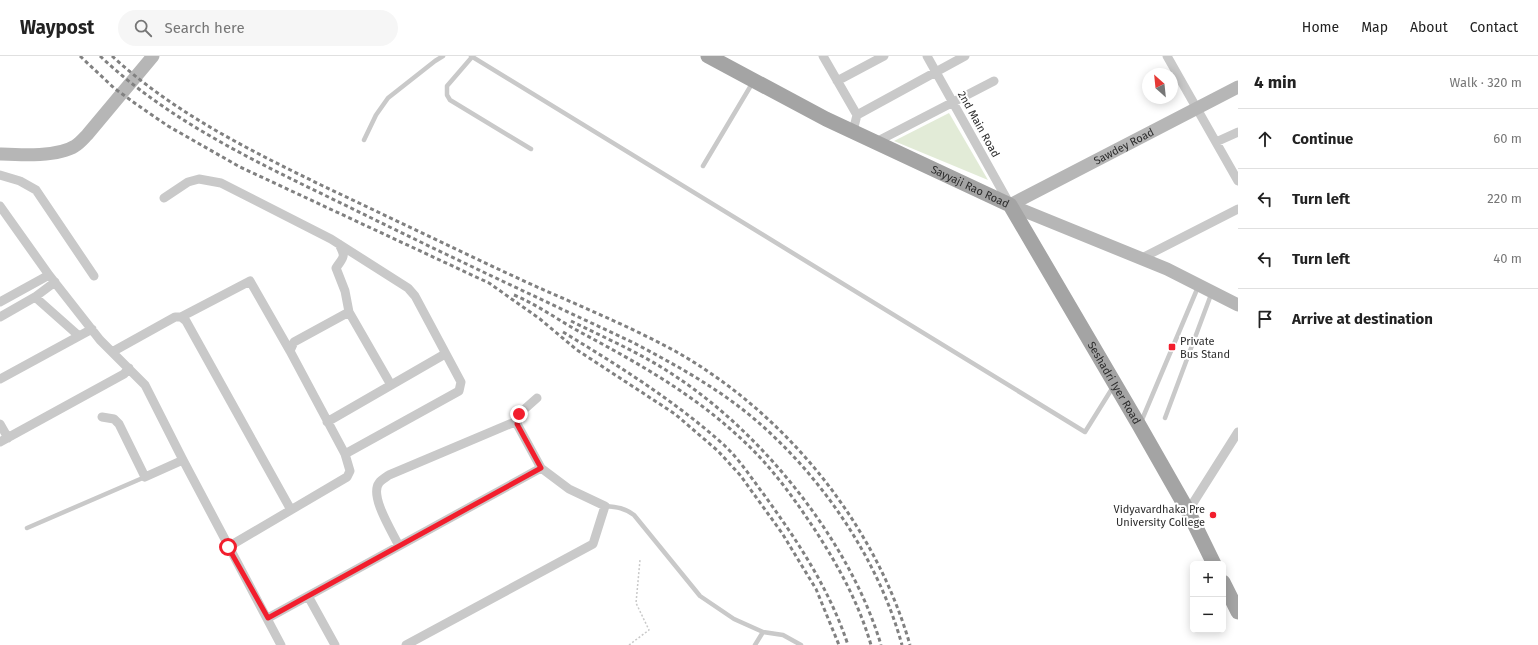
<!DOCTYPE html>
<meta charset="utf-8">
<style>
:root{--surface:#fff;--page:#f6f6f6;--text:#222;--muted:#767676;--line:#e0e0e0}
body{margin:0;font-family:"Fira Sans",sans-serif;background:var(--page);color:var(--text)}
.controls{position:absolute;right:12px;bottom:12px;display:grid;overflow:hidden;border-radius:6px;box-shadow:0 2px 10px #0003}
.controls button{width:36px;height:36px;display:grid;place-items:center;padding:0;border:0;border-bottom:1px solid var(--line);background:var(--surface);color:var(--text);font:20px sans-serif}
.compass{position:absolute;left:1142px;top:12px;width:36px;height:36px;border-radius:50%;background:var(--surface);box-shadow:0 2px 10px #0003;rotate:333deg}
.stop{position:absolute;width:12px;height:12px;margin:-9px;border:3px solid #f21e2d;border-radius:50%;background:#fff}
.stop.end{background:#f21e2d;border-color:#fff;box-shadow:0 1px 4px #0008}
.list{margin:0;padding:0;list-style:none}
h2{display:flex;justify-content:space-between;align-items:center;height:52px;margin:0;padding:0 16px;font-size:17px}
h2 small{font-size:13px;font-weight:400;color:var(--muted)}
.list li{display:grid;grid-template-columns:26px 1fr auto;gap:12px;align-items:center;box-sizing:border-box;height:60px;padding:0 16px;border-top:1px solid var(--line)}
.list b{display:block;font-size:15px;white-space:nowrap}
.list em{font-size:13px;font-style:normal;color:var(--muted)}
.icon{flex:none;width:22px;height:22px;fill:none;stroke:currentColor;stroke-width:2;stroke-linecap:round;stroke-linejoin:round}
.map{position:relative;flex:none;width:1238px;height:589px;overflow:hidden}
header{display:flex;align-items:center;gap:24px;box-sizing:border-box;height:56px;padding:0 20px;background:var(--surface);border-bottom:1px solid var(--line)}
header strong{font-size:19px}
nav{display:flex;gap:22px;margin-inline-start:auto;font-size:14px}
.search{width:280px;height:36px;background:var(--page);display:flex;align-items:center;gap:10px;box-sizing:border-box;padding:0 14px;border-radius:22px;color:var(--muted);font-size:15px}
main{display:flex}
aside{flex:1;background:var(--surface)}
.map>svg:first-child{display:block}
</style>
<header>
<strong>Waypost</strong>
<div class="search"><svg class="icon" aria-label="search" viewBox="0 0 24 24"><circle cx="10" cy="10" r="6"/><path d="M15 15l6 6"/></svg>Search here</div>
<nav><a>Home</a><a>Map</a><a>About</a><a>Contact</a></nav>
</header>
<main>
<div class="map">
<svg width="1238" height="589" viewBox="0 0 1238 589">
<rect width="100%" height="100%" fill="#fff"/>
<path fill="#e2ebd7" d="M949 57 988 124 894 85Z"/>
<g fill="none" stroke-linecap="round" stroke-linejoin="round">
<path stroke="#c9c9c9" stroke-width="1.5" stroke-dasharray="2 2" stroke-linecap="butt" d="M629 589 649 574 636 547 640 504"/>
<path stroke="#c9c9c9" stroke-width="4.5" d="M471 0 1085 376 1113 331
M472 1 447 30V39L450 44 531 93
M364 84 376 59 388 42 435 5 443 0
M703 110 753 26
M1165 362 1212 236
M1141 366 1198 231
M605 450C617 451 625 452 634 459L700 540 734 563 763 576 783 579 801 589
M27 472 145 421
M755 589 763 576"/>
<path stroke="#c9c9c9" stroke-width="9" d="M823 0 857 59
M927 0 1009 147
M1167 0 1238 125
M837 25 884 0
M853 75 857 59 965 0
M876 86 994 25
M1216 86 1238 76
M0 119 20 125 36 134 94 220
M164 142 188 126 199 123 221 127 331 183 408 232 415 240 461 326 459 335 345 398
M0 150 49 219 100 284 145 329 183 404 281 589
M339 188C346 202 344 200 336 212L345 235 349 256 391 329
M1140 203 1238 153
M35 241 55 226
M0 246 49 219
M0 261 35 241 79 280
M181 261 250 225 290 295
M112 296 175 261H181L186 265 291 454
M0 323 92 273
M102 361 114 363 119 368 145 421 183 404
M327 366 445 298
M0 368 8 382
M0 386 124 318 129 312
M1188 455 1238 376
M399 490C393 477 369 440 379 427 381 424 386 421 389 419L517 365
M228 491 347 421 350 415 345 398 290 295 294 286 349 256
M308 540 335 589
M268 562 541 412
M406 589 593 488 605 450 569 433 541 412 517 368 519 358 537 342"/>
<g stroke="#b6b6b6" stroke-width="13">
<path d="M0 98C21 99 58 101 75 90 80 87 83 83 87 79L153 0"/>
<path id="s1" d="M1010 149 1238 31"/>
<path d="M1010 149 1167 213 1238 249"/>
</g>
<g stroke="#a4a4a4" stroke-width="15">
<path id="s2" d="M708 0 826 63 1010 149 1139 369 1188 455 1214 508"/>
<path d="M1223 526 1238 556"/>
</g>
<path stroke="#818181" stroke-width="3" stroke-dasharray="4 3" stroke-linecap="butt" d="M80 0 114 32 136 48 168 70 240 111 489 227 540 263 577 294 675 358 718 395 740 419 782 477 816 533 839 589
M100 0C172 68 263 109 351 152 444 198 538 242 632 286 674 308 716 331 752 361 821 419 878 502 902 589
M112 0C173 56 247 93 321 129 389 161 457 194 526 226 575 248 627 269 675 295 785 357 875 467 910 589
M514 239C538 249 558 264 580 276 636 306 690 336 737 379 769 407 794 442 817 477 840 513 859 548 871 589
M571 265C607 283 645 299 678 322 765 380 851 488 881 589
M563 276C619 310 675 345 724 389 739 403 750 420 762 436 797 484 829 532 848 589"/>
</g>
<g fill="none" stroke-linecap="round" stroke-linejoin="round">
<path stroke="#f21e2d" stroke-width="5" d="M228 491 268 562 541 412 517 368 519 358"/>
</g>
<g fill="#f21e2d" stroke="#fff" stroke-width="1.5">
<rect x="1168" y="287" width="8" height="8" rx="2"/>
<circle cx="1213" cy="459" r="4"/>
</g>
<g text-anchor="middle" stroke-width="4" stroke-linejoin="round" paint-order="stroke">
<g font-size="11" fill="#2c2c2c" stroke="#fff">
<text transform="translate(979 68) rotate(61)" y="4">2nd Main Road</text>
<text dy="4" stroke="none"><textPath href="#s1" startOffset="128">Sawdey Road</textPath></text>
<text dy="4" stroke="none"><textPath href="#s2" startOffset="293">Sayyaji Rao Road</textPath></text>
<text dy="4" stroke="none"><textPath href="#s2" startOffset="543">Seshadri Iyer Road</textPath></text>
</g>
<g font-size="11" fill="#2c2c2c" stroke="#fff" text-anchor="start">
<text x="1180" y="289">Private<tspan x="1180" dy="13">Bus Stand</tspan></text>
<text x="1205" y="457" text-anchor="end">Vidyavardhaka Pre<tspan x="1205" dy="13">University College</tspan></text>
</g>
</g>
</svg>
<div class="controls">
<button>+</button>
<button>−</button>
</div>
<svg class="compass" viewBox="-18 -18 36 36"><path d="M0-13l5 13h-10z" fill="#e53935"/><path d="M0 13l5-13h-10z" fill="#767676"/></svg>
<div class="stop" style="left:228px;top:491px"></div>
<div class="stop end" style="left:519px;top:358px"></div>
</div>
<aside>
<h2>4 min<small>Walk · 320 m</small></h2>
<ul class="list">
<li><svg class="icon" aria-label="ahead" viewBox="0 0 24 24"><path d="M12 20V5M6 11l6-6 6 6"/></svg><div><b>Continue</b></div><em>60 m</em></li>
<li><svg class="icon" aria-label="left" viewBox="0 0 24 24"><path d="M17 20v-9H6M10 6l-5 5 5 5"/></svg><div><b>Turn left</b></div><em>220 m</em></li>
<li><svg class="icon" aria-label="left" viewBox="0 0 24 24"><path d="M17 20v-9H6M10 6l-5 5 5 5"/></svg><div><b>Turn left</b></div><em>40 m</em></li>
<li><svg class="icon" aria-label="arrive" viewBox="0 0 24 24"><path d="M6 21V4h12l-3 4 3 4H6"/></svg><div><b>Arrive at destination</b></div></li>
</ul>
</aside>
</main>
